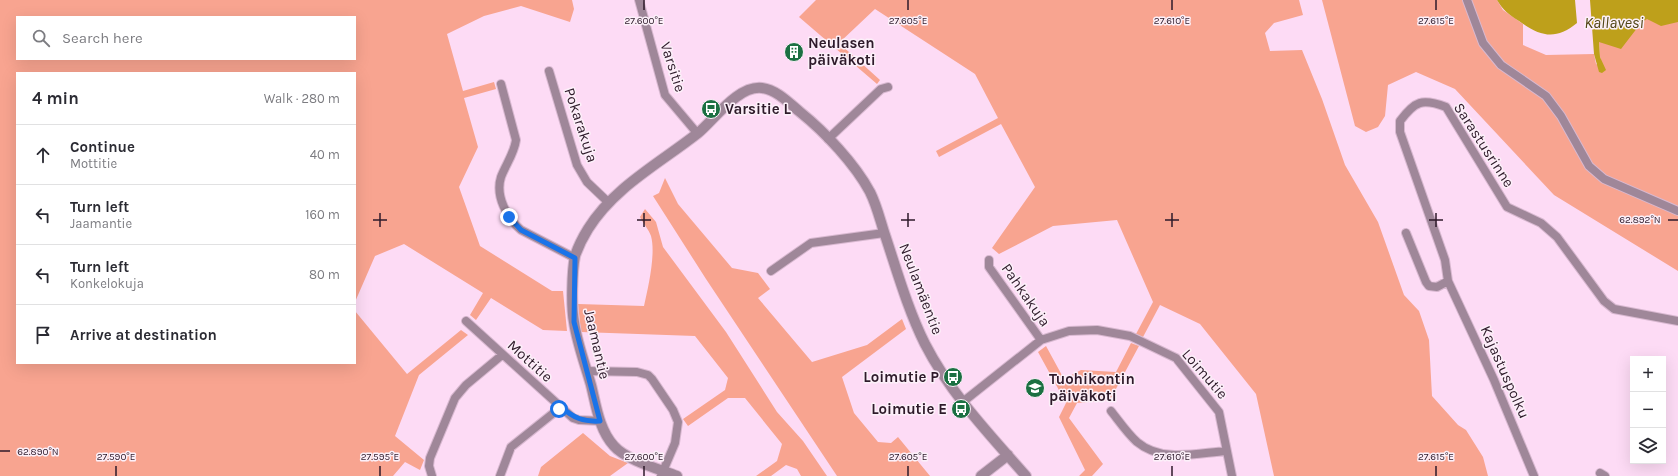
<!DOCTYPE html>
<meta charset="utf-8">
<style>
:root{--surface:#fff;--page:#f2f2f3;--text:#2b2b33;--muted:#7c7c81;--line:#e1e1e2}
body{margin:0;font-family:Karla,sans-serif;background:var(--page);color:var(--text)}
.controls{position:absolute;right:12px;bottom:12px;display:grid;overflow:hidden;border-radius:0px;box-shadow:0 4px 16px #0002}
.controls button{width:36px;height:36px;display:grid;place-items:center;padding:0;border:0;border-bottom:1px solid var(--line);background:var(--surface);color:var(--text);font:20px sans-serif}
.stop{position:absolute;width:12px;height:12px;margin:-9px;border:3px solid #1a73e8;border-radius:50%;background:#fff}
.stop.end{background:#1a73e8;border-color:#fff;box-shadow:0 1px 4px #0008}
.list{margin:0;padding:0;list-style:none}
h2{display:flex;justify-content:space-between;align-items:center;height:52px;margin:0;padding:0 16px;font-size:17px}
h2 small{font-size:13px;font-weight:400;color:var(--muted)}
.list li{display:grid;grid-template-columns:26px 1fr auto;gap:12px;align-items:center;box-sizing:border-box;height:60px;padding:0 16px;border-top:1px solid var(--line)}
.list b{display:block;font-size:15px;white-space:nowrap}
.list p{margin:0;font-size:13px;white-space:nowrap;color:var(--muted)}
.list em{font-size:13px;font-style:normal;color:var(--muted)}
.icon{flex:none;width:22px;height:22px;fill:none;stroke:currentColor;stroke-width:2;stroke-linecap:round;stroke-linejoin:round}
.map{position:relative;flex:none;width:1678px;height:476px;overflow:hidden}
.search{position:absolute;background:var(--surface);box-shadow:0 4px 16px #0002;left:16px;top:16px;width:340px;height:44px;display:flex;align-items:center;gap:10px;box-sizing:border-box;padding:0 14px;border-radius:0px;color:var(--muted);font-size:15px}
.panel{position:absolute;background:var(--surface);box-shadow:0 4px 16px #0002;left:16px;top:72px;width:340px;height:292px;border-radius:0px}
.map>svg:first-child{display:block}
</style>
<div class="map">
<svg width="1678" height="476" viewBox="0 0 1678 476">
<rect width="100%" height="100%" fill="#fddbf5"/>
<path fill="#f8a490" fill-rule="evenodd" d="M0 0H572L574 9 570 22 521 6 484 16 447 34 463 91 494 82 496 89 464 98 478 147 459 187 480 246 552 291H563L567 331 543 330 491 298 476 320 470 315 483 293 404 244 375 256 355 302V73H17V363H355V311L407 374 461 330 468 335 419 375 395 436 424 460 420 470 405 462 393 476H0ZM17 17H355V59H17Z
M816 0H1299L1303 15 1274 23 1265 33 1270 51 1302 50 1322 99 1345 165 1378 222 1404 295 1419 311 1429 340 1432 396 1458 425 1466 430 1483 457 1488 476H1274L1256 394 1200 324 1160 305 1143 337 1136 334 1153 302 1117 220 1053 226 999 254 992 248 1035 187 1001 124 939 157 936 151 998 118 975 74 875 9 839 43 880 80 877 84 799 17Z
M1322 0H1497L1503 10 1523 24V45L1546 55 1594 54 1596 64 1603 67 1600 57 1599 42 1678 2V271L1554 195 1455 89 1416 72 1388 85 1385 116 1378 127 1366 132 1355 126Z
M665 178 678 204 732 268 758 273 770 289 758 298 812 362 867 345 902 319 906 329 842 377 854 413 878 442 891 443 898 437 930 476H837L706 279 653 196 659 193Z
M645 209 656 222 663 247 726 332 777 412 803 441 827 476H801L797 469 786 465 771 476H756L777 461 782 444 745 398H728L688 426 683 419 725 390 728 378 695 336 581 332 578 304 644 306C648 288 656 254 651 236 649 230 643 223 640 217Z
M1131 343 1139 346 1110 400 1077 403 1069 418 1103 464 1092 476H1079L1085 470 1059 417 1066 403 1038 352 1046 346 1064 379 1081 370 1116 372Z
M583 433 610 456 628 463 610 476H538L541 467Z"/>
<path fill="#bea01b" d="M1497 0H1575L1577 23C1555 41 1540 36 1519 21 1509 15 1503 10 1497 0Z
M1590 0H1678V22L1661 26 1647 19 1641 23 1621 49 1599 42 1600 57 1606 70 1602 73 1599 72 1594 54Z"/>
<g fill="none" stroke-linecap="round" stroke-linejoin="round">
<g stroke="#d8b8d0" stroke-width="10">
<path id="minor" d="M639 0 665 95 697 133
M1467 0 1483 43 1501 65 1546 96 1561 116 1589 166 1604 179 1678 211
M549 71 577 165 587 182 608 202
M501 84 516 140C514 154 506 164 501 177 495 196 507 218 521 230L575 258
M828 139 881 89 888 87
M1406 233 1426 282 1429 286 1437 287 1448 281 1445 260 1400 132V121C1415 101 1422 98 1446 107L1507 207 1541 223 1557 237 1604 301 1614 309 1678 321
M989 260V267L1041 340
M771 271 811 243 884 233
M1448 281 1494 380 1534 476
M466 321 573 418 579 420 600 421
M587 371 637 372 648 375 652 379 673 410 678 422 675 443 661 476
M964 401 1041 340 1069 331 1097 330 1130 336 1176 358 1219 412 1232 476
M1111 411C1119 421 1127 433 1137 442 1162 463 1197 453 1226 451
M1600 473 1605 476
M432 476 429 466 430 458 455 398 466 385 502 355
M500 476 511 447 561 407"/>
</g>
<g stroke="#d8b8d0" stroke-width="12">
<path id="tertiary" d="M677 476C659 469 626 460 614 446 599 430 596 405 591 385 585 364 577 343 574 322 571 307 572 271 575 256 578 247 583 237 588 229 614 187 660 163 698 133 714 120 738 85 762 88 777 90 789 103 800 112 825 132 855 164 870 192 877 206 880 220 885 235 897 271 908 310 925 344 950 393 990 435 1026 476
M981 476 1008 455"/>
</g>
<use href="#minor" stroke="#9f8799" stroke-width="8"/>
<use href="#tertiary" stroke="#9f8799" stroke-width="10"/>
</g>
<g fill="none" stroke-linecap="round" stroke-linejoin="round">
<path stroke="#1a73e8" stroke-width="5" d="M509 217 521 230 575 258 574 322 600 421C583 422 574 418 561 407L559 409"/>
</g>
<path fill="none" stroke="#2e1a2a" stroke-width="1.5" d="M644 0V10M908 0V10M1172 0V10M1436 0V10M380 213V227M644 213V227M908 213V227M1172 213V227M1436 213V227M373 220H387M637 220H651M901 220H915M1165 220H1179M1429 220H1443M1668 220H1678M0 451H10M116 466V476M380 466V476M644 466V476M908 466V476M1172 466V476M1436 466V476"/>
<defs>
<g id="building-disc" transform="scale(1)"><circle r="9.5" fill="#1b7042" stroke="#fcf0f9"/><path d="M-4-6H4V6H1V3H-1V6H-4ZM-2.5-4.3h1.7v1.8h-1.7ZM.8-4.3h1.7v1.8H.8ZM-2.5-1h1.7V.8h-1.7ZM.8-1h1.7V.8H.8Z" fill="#fff"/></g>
<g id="bus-disc" transform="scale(1)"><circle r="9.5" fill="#1b7042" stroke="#fcf0f9"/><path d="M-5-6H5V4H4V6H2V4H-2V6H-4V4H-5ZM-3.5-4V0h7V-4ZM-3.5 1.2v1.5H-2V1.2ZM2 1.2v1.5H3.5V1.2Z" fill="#fff"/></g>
<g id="school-disc" transform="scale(1)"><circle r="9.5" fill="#1b7042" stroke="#fcf0f9"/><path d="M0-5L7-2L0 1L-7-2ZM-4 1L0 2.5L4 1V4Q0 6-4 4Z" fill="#fff"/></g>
</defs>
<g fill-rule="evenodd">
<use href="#building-disc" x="794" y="52"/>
<use href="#bus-disc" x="711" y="109"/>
<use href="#bus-disc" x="953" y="377"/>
<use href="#school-disc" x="1035" y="388"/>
<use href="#bus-disc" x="961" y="409"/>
</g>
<g text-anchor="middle" stroke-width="3" stroke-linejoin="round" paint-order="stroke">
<g font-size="15" font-weight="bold" fill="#2e1a2a" stroke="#fcf0f9" text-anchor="start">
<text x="808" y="48">Neulasen<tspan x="808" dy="17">päiväkoti</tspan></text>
<text x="725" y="114">Varsitie L</text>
<text x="939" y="382" text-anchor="end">Loimutie P</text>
<text x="1049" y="384">Tuohikontin<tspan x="1049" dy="17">päiväkoti</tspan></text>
<text x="947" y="414" text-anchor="end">Loimutie E</text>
</g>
<g font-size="15" fill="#2e1a2a" stroke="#fcf0f9">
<text transform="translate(673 67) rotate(72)" y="5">Varsitie</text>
<text transform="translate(581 125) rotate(72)" y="5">Pokarakuja</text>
<text transform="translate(1484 145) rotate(57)" y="5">Sarastusrinne</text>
<text transform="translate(921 289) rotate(69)" y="5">Neulamäentie</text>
<text transform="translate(1026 295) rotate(55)" y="5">Pahkakuja</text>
<text transform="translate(597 344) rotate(77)" y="5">Jaamantie</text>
<text transform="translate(530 361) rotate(42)" y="5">Mottitie</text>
<text transform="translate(1505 372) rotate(66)" y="5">Kajastuspolku</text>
<text transform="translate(1205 374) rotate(49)" y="5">Loimutie</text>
</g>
<g font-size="16" font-style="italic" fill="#524615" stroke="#fcf0f9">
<text x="1614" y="28">Kallavesi</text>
</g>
</g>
<g font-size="10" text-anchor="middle" fill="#2e1a2a" stroke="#fcf0f9" stroke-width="3" stroke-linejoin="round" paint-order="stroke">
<text x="644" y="24">27.600°E</text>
<text x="908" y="24">27.605°E</text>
<text x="1172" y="24">27.610°E</text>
<text x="1436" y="24">27.615°E</text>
<text x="1640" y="223">62.892°N</text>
<text x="38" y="455">62.890°N</text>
<text x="116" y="460">27.590°E</text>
<text x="380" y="460">27.595°E</text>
<text x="644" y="460">27.600°E</text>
<text x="908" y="460">27.605°E</text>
<text x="1172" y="460">27.610°E</text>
<text x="1436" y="460">27.615°E</text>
</g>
</svg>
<div class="controls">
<button>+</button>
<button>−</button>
<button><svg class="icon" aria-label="layers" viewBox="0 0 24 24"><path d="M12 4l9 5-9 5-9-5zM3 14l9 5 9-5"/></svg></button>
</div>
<div class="stop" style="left:559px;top:409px"></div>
<div class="stop end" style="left:509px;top:217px"></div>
<div class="search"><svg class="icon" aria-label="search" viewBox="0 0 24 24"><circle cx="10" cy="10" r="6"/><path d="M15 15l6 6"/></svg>Search here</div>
<section class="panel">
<h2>4 min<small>Walk · 280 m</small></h2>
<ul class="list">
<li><svg class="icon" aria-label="ahead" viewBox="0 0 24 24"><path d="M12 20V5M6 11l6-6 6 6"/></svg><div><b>Continue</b><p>Mottitie</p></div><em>40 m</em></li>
<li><svg class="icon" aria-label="left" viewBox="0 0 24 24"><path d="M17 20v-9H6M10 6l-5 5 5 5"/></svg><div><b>Turn left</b><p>Jaamantie</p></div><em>160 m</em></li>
<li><svg class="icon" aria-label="left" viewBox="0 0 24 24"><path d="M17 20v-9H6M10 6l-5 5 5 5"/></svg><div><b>Turn left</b><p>Konkelokuja</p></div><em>80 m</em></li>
<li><svg class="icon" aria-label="arrive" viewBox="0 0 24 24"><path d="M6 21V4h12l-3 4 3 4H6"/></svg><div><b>Arrive at destination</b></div></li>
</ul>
</section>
</div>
